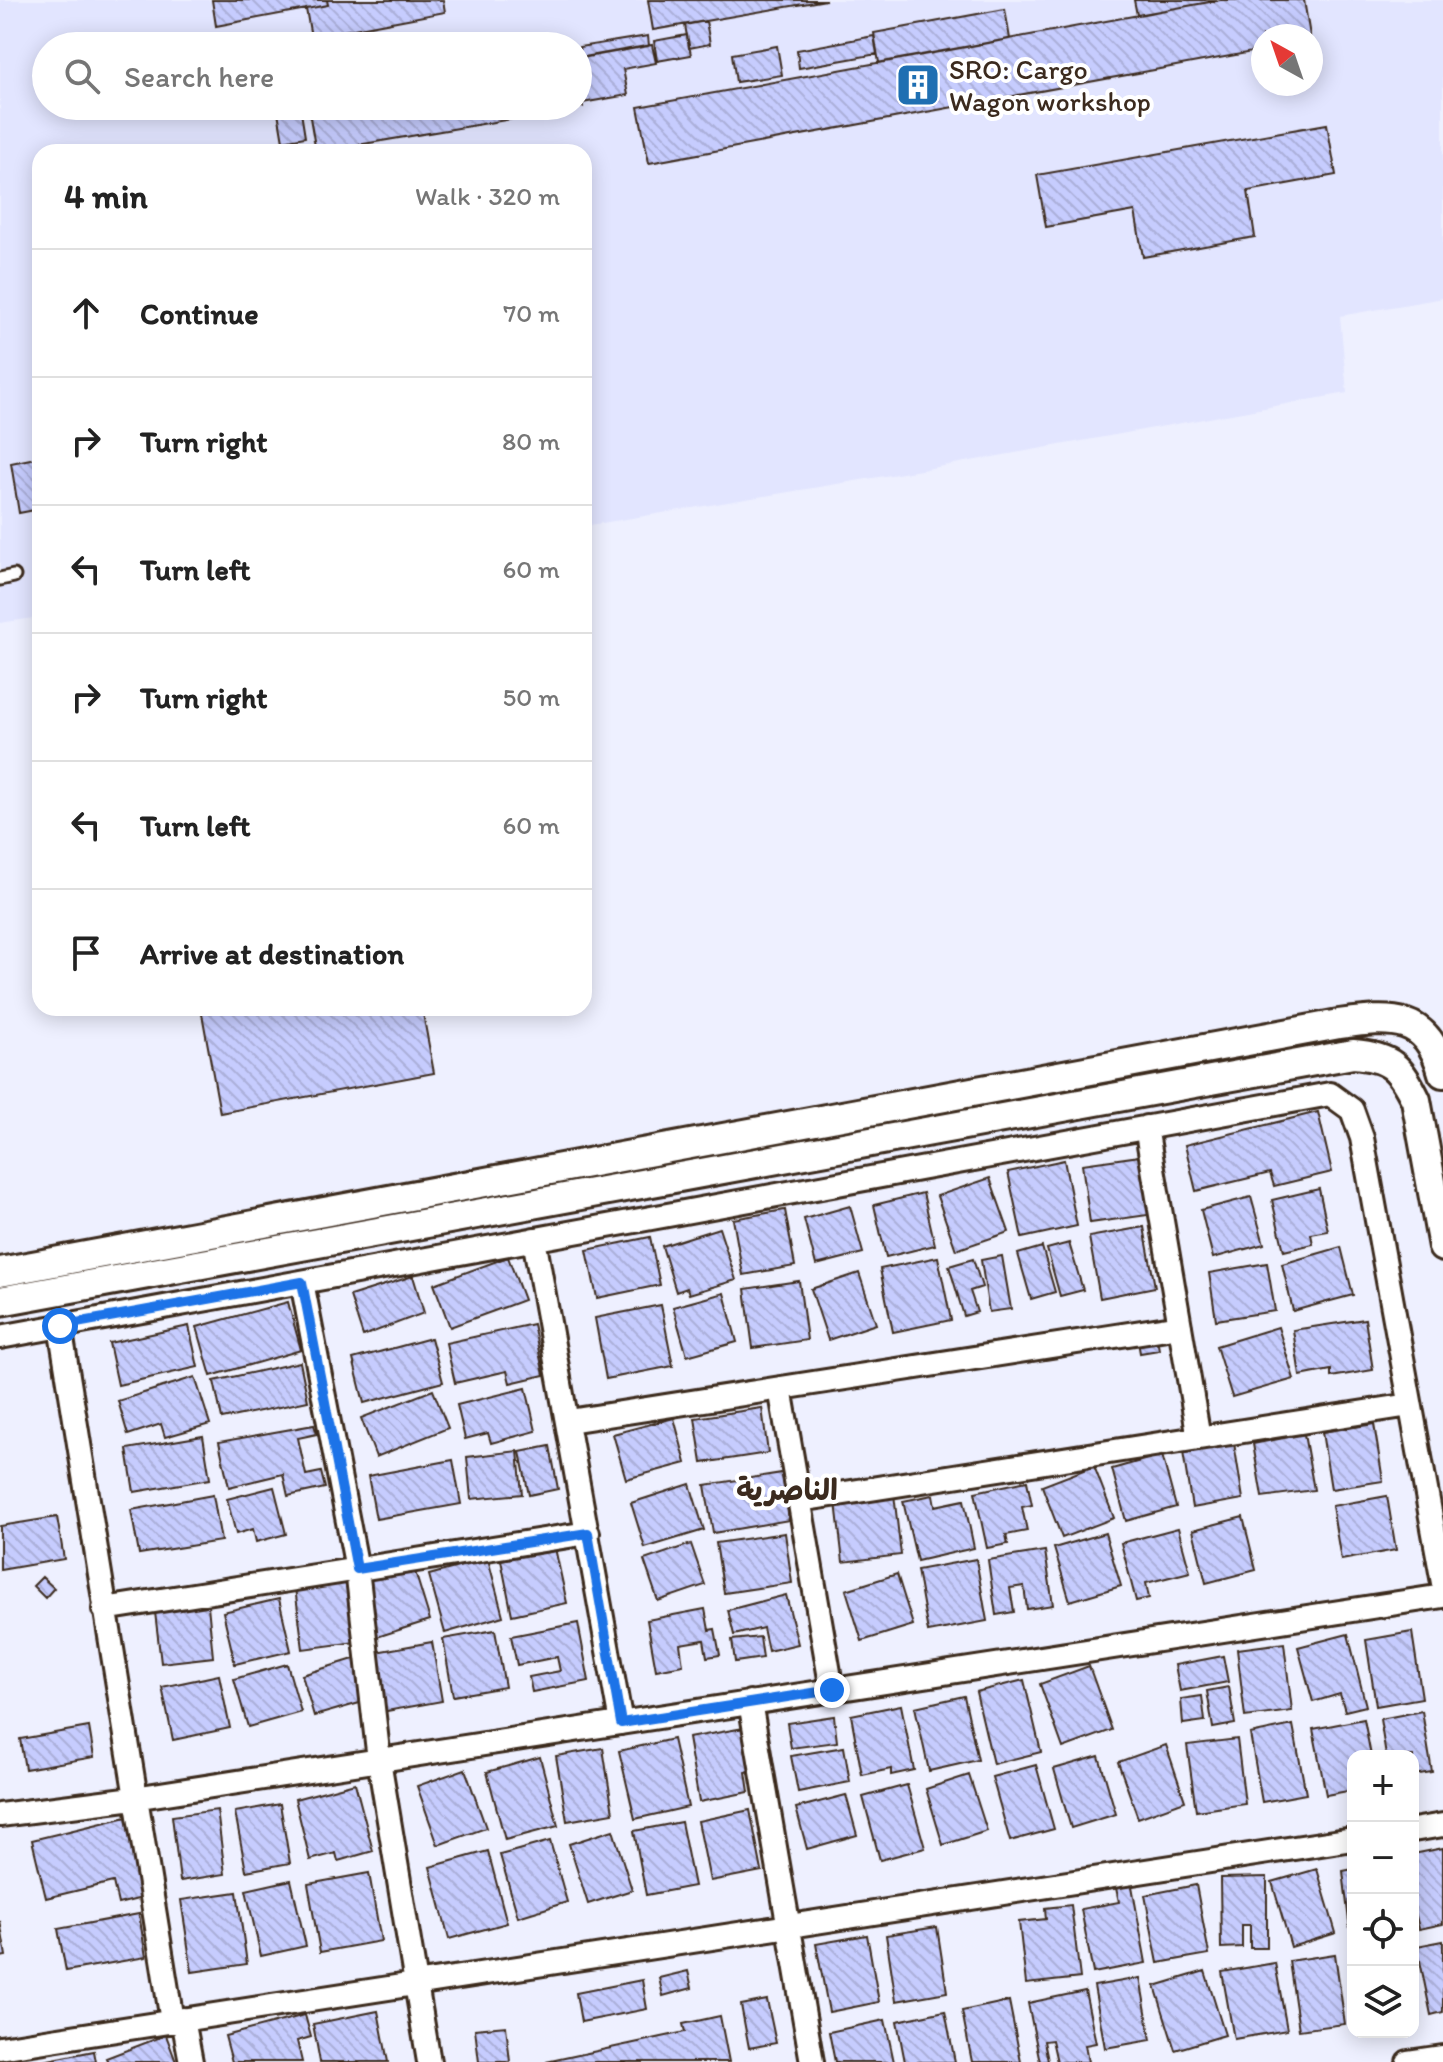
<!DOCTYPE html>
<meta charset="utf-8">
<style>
:root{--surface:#fff;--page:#f6f6f6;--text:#222;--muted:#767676;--line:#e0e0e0}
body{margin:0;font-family:Itim,"Playpen Sans Arabic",sans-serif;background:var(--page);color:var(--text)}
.controls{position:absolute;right:24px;bottom:24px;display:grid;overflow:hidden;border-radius:16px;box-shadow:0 4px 20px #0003}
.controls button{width:72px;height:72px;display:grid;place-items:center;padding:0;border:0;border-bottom:2px solid var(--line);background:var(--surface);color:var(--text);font:40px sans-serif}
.compass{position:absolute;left:1251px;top:24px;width:72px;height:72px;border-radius:50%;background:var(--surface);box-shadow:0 4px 20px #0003;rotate:320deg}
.stop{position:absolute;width:24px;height:24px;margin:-18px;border:6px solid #1a73e8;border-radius:50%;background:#fff}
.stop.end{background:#1a73e8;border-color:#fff;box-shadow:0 2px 8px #0008}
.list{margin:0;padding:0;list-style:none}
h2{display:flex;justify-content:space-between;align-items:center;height:104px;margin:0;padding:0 32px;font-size:34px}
h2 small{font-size:26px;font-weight:400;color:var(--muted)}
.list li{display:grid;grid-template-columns:52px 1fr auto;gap:24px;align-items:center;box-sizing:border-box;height:128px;padding:0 32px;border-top:2px solid var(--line)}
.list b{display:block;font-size:30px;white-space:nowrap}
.list em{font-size:26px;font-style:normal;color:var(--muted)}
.icon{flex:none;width:44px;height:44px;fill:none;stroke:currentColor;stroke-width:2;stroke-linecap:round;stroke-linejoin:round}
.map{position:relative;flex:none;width:1443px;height:2062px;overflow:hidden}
.search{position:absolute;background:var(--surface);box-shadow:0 4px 20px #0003;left:32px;top:32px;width:560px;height:88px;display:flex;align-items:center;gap:20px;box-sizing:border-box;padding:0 28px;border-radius:44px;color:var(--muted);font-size:30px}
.panel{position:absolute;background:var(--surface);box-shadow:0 4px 20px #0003;left:32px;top:144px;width:560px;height:872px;border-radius:24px}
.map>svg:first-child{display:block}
</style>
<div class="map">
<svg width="1443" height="2062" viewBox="0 0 1443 2062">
<defs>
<pattern id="building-back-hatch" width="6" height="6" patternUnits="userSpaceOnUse" patternTransform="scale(2)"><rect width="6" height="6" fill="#c6ccfe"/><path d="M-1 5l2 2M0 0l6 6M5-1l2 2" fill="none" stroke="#abafd9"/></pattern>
</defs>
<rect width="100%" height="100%" fill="#eef0ff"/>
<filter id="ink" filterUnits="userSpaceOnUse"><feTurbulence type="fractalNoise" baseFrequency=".0125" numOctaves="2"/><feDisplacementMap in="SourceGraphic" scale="16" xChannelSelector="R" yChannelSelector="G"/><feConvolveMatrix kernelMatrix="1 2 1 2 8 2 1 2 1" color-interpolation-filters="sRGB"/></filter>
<g filter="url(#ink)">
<path fill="#e2e5ff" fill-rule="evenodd" d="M0 0H1443V298L1340 316 1347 393 921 470 584 526V152H40V617L0 623ZM1263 36H1311V84H1263ZM46 46H578V106H46Z"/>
<path fill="url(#building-back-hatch)" stroke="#3b2a1e" stroke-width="2" d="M212 0H327L328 5 216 26Z
M327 0H443L445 12 311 37 306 9 328 5Z
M648 0H826L653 30Z
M1134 0H1216V1L1137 15Z
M1304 0 1310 36H1263V50L649 163 638 107 1220 0Z
M1005 9 1010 39 879 63 874 33Z
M706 21 710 44 689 48 685 25Z
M687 35 691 55 657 61 654 41Z
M648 36 649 46 581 58 579 47Z
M874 36 877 54 799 68 797 50Z
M652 45 656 63 623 69 628 95 582 103 578 58Z
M777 46 782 75 736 82 732 54Z
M578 79 583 107 316 152 308 106H578Z
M277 106H300L305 137 283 141Z
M1327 124 1336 175 1248 191 1255 237 1143 257 1135 211 1046 227 1037 175Z
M40 457V509L19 513 11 463Z
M201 1008H422L434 1073 220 1113Z
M1318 1112 1332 1172 1274 1186 1270 1173 1196 1191 1185 1145Z
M1140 1156 1148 1215 1090 1223 1082 1164Z
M1064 1160 1077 1226 1022 1238 1008 1172Z
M990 1178 1009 1232 956 1250 937 1196Z
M1319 1189 1328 1231 1311 1234 1313 1244 1284 1251 1272 1200Z
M923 1193 935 1245 886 1257 874 1205Z
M1251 1197 1264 1244 1213 1258 1201 1210Z
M850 1206 863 1253 816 1265 804 1219Z
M785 1210 795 1266 743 1275 733 1219Z
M1144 1227 1155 1287 1100 1298 1089 1237Z
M719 1228 736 1280 689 1294 687 1288 676 1292 662 1246Z
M650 1237 660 1285 597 1298 587 1250Z
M1069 1243 1083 1290 1060 1296 1047 1249Z
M1042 1247 1055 1292 1031 1299 1018 1254Z
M1341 1247 1353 1295 1293 1311 1282 1264Z
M1002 1256 1011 1309 989 1312 981 1260Z
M508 1257 524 1300 450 1327 434 1284Z
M938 1257 951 1320 893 1332 880 1269Z
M973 1259 982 1287 970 1291 977 1312 964 1316 949 1266Z
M1267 1263 1275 1311 1216 1320 1209 1273Z
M859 1273 876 1324 828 1340 811 1289Z
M413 1276 424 1313 363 1336 350 1296Z
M799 1281 807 1340 753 1348 745 1289Z
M724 1293 737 1342 687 1356 673 1307Z
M288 1302 301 1350 211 1376 197 1327Z
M661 1305 673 1366 606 1379 595 1318Z
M1365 1319 1373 1370 1331 1377V1370L1300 1376 1293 1330Z
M533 1324 544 1375 510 1383 507 1371 455 1383 446 1343Z
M189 1326 198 1367 118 1385 109 1343Z
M1278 1327 1294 1379 1232 1397 1216 1346Z
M1156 1332 1159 1350 1140 1353 1137 1336Z
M431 1338 443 1382 364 1403 353 1359Z
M300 1362 308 1401 222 1419 214 1381Z
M195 1377 210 1424 165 1437 161 1424 128 1435 118 1401Z
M526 1388 536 1431 491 1443 488 1433 465 1439 457 1405Z
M433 1390 448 1428 376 1457 361 1418Z
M762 1408 768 1453 702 1463 695 1418Z
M674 1418 686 1463 626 1479 613 1434Z
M1374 1424 1383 1481 1331 1489 1322 1432Z
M314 1425 317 1434 298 1438 306 1475 321 1472 325 1488 288 1496 283 1474 229 1487 219 1442Z
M1304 1434 1314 1490 1262 1497 1253 1444Z
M203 1436 210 1479 134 1492 127 1449Z
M1234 1443 1243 1499 1192 1508 1183 1452Z
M550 1446 558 1489 529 1495 520 1452Z
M518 1451 522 1494 471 1499 467 1457Z
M1162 1455 1176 1507 1126 1521 1112 1469Z
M453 1460 461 1504 376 1519 368 1476Z
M1094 1466 1114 1518 1062 1538 1042 1486Z
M782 1473 789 1520 713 1533 705 1485Z
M1027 1481 1032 1505 1022 1507 1027 1531 1006 1535 1008 1544 987 1548 975 1492Z
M690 1484 704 1530 645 1548 631 1503Z
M274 1487 286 1534 256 1542 253 1529 236 1534 227 1499Z
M894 1494 901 1555 843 1562 836 1502Z
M213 1495 221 1541 139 1554 131 1510Z
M933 1495 935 1506 964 1500 974 1548 917 1561 903 1501Z
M1387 1496 1396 1550 1341 1560 1332 1506Z
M57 1517 64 1559 0 1570V1526Z
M1243 1517 1256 1570 1206 1583 1193 1530Z
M1178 1528 1190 1572 1146 1583 1149 1598 1136 1601 1121 1543Z
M785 1533 792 1583 724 1593 716 1543Z
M1105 1533 1121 1586 1070 1601 1054 1548Z
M691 1544 705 1585 658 1601 644 1560Z
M555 1548 567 1603 512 1615 501 1560Z
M1045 1551 1053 1605 1027 1609 1024 1586 1010 1588 1014 1612 996 1615 988 1560Z
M488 1559 503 1616 445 1633 429 1575Z
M976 1559 987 1621 928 1632 917 1570Z
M413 1565 430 1620 377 1637 359 1583Z
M897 1574 913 1625 862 1641 846 1590Z
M42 1577 54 1588 45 1598 33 1586Z
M349 1582 356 1642 303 1649 295 1588Z
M786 1595 798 1644 768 1651 763 1628 734 1635 728 1610Z
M279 1599 291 1651 235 1664 223 1612Z
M208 1605 213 1657 161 1663 155 1612Z
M705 1609 709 1630 715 1629 720 1655 707 1657 704 1640 680 1644 683 1665 656 1670 647 1620Z
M578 1623 589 1681 532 1692 529 1677 560 1671 557 1657 517 1665 511 1636Z
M495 1630 505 1687 453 1696 443 1639Z
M1412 1632 1422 1698 1376 1706 1366 1640Z
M1348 1634 1366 1706 1345 1711 1340 1694 1313 1702 1298 1647Z
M760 1637 763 1658 735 1662 732 1640Z
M432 1642 442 1701 381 1712 370 1653Z
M1284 1643 1292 1711 1245 1717 1237 1649Z
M1223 1656 1228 1682 1180 1691 1175 1665Z
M357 1658 370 1700 314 1716 302 1675Z
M287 1664 301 1712 248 1727 234 1679Z
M1089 1666 1112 1730 1063 1748 1040 1684Z
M219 1675 230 1728 173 1740 162 1687Z
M1024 1680 1041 1752 993 1764 976 1692Z
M1229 1687 1235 1724 1213 1728 1207 1691Z
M964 1696 978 1760 929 1771 915 1707Z
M1202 1696 1205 1721 1183 1724 1181 1699Z
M901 1705 914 1770 891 1775V1769L862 1775 851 1715Z
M1422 1711 1432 1772 1413 1775V1756H1386L1380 1719Z
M834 1716 837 1742 791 1748 787 1723Z
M1364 1719 1371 1756H1353V1790L1326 1795 1313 1729Z
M1293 1725 1306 1794 1262 1802 1250 1734Z
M89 1727 94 1757 25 1769 20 1739Z
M744 1728 752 1771 746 1772 749 1792 699 1802 688 1738Z
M673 1739 688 1807 635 1819 619 1751Z
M1237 1739 1245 1804 1196 1811 1187 1745Z
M1166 1745 1185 1801 1138 1818 1118 1762Z
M844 1747 850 1782 798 1792 791 1756Z
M603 1748 613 1813 567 1821 556 1756Z
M1099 1756 1116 1814 1071 1828 1054 1769Z
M540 1757 558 1826 505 1840 487 1772Z
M1036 1765 1054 1829 1010 1841 992 1777Z
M465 1769 486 1828 438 1845 417 1786Z
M969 1775 987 1831 943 1845 926 1789Z
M355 1783 373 1851 338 1861 336 1853 310 1860 295 1799Z
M907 1785 925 1848 880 1860 863 1797Z
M846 1795 857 1835 807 1849 796 1808Z
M280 1804 290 1863 246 1871 235 1812Z
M217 1810 225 1874 180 1881 172 1816Z
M750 1810 762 1871 710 1881 698 1821Z
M127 1817 146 1897 118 1904 113 1882 46 1898 32 1840Z
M681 1822 694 1886 646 1895 634 1831Z
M613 1830 632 1890 588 1904 569 1844Z
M550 1841 567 1902 518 1917 500 1855Z
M1443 1848V1924L1419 1929 1413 1902V1854Z
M488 1851 507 1923 449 1939 430 1867Z
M1317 1869 1336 1933 1291 1947 1272 1882Z
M1353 1869V1938H1351L1343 1871Z
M369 1873 381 1941 320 1952 308 1884Z
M1267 1877V1948H1250V1925H1242V1947L1221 1948 1220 1878Z
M291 1880 306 1946 261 1956 246 1890Z
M1196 1885 1209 1954 1158 1963 1145 1895Z
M1132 1886 1146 1963 1093 1973 1081 1909 1119 1902 1116 1888Z
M237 1892 247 1964 192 1972 181 1900Z
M1071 1905 1080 1978 1026 1984 1019 1922 1046 1919 1045 1908Z
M139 1914 146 1957 66 1971 58 1929Z
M0 1921 6 1956 0 1957Z
M937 1927 947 1992 896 2001 886 1935Z
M867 1935 879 2002 829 2012 816 1944Z
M1443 1941V2012L1431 2015 1417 1946Z
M1335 1954 1345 2024 1299 2030 1289 1961Z
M1275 1963 1287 2030 1234 2039 1222 1972Z
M688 1971 692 1988 663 1996 659 1978Z
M1205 1971 1225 2035 1175 2050 1155 1986Z
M1140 1978 1151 2040 1105 2048 1094 1986Z
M642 1980 647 2009 581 2022 576 1993Z
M1085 1991 1096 2043 1085 2045 1088 2062H1057L1052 2040 1044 2041 1048 2061 1040 2062 1028 2003Z
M767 2000 776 2043 749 2048 741 2005Z
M1009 2001 1021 2062H972L962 2011Z
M378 2011 388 2062H320L313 2024Z
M945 2011 955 2062H905L897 2021Z
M305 2015 311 2037 297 2041 302 2062H232L225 2036Z
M720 2016 729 2062H546L685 2032 683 2024Z
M885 2020 894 2062H835L829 2032Z
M506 2026 510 2062H479L475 2029Z
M166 2035 176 2062H108L106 2058Z
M94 2051 96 2062H38Z"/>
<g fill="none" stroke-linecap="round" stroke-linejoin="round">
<g stroke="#3b2a1e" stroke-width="17">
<path id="service" d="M0 579 14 576"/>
</g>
<g stroke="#3b2a1e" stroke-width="28">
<path id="minor" d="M1146 1127 1199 1438
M534 1239 621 1723
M302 1282 357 1569 379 1760 429 2062
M60 1326 172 2021
M0 1337 1330 1094 1352 1110 1362 1138 1443 1583
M780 1388 832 1690
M569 1421 1180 1326
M800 1500 1410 1405
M104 1609 588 1533
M750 1702 812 2062
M0 1815 134 1798 1443 1596
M1413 1830 1443 1825
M183 2019 191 2062
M0 2048 1353 1839
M1408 2062 1443 2057"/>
</g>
<g stroke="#3b2a1e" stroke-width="34">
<path id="tertiary" d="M0 1272 1339 1024C1392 1017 1427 1013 1443 1073
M0 1301 1353 1054C1391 1057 1400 1067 1416 1100L1443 1247"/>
</g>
<use href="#service" stroke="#fff" stroke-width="11"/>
<use href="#minor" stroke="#fff" stroke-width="22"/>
<use href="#tertiary" stroke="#fff" stroke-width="28"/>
</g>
</g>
<g fill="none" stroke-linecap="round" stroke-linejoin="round" filter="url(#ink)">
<path stroke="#1a73e8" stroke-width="10" d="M60 1326 302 1282 357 1569 588 1533 621 1723 832 1690"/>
</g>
<defs>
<g id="building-square" transform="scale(2.3)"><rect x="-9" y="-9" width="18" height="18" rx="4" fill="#1f6fb2" stroke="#fff"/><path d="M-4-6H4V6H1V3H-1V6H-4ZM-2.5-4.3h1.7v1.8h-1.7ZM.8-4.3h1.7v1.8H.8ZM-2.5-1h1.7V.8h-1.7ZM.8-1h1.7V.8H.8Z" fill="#fff"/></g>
</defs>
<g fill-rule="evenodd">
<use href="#building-square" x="918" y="85"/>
</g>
<g text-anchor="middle" stroke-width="8" stroke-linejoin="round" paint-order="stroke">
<g font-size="28" fill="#3b2a1e" stroke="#fff" text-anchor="start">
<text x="949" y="79">SRO: Cargo<tspan x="949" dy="32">Wagon workshop</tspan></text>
</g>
<g font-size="30" font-weight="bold" fill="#3b2a1e" stroke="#fff">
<text x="787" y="1500">الناصرية</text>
</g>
</g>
</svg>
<div class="controls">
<button>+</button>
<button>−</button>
<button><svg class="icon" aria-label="locate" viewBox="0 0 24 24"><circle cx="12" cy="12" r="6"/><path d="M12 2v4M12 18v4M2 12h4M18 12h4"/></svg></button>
<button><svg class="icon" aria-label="layers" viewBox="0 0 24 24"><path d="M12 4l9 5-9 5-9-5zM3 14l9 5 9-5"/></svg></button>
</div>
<svg class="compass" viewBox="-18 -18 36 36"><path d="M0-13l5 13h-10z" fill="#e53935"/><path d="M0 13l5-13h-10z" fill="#767676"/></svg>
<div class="stop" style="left:60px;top:1326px"></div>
<div class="stop end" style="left:832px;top:1690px"></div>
<div class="search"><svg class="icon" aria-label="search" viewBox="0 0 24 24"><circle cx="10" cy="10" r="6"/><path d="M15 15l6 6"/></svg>Search here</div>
<section class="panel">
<h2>4 min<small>Walk · 320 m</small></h2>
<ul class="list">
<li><svg class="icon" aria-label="ahead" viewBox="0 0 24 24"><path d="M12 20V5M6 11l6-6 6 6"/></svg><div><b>Continue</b></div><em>70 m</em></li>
<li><svg class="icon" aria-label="right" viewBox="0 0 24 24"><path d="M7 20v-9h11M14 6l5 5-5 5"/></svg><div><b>Turn right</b></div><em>80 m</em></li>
<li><svg class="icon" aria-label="left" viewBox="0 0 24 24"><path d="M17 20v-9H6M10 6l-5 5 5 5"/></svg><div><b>Turn left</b></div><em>60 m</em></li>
<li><svg class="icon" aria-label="right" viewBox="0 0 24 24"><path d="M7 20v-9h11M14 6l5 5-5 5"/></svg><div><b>Turn right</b></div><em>50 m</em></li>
<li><svg class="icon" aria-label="left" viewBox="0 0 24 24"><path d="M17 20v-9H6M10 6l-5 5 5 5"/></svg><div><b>Turn left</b></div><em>60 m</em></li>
<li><svg class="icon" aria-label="arrive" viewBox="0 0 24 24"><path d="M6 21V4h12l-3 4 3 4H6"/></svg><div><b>Arrive at destination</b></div></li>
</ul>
</section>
</div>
